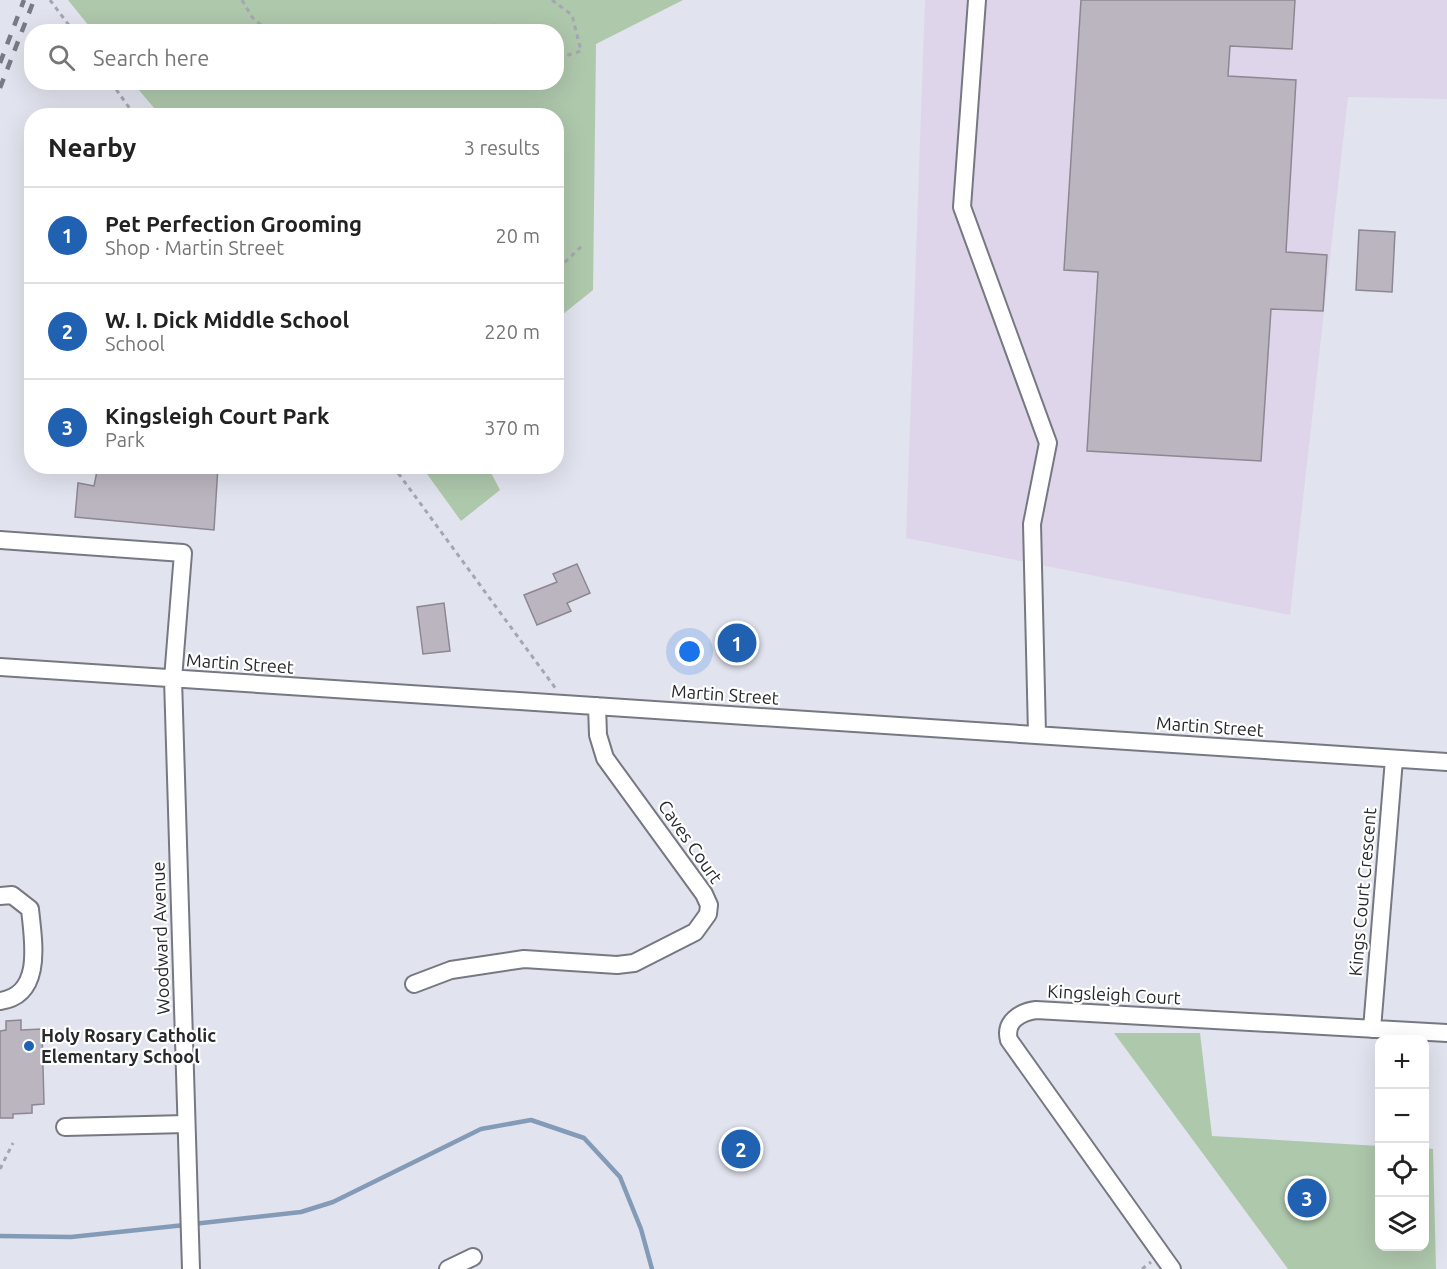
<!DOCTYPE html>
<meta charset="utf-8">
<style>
:root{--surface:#fff;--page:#f2f2f2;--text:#222;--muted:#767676;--line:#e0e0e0;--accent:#2161b2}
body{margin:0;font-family:Ubuntu,sans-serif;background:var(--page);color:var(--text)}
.controls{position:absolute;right:18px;bottom:18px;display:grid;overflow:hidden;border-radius:12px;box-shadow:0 6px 24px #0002}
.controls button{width:54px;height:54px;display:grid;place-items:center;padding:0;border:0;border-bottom:2px solid var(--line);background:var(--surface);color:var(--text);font:30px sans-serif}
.you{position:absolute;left:690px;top:652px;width:21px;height:21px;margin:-15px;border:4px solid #fff;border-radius:50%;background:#1a73e8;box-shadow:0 0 0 9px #1a73e833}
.badge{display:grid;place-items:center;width:39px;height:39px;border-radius:50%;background:var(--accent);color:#fff;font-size:20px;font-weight:700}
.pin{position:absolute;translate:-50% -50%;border:3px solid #fff;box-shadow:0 2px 6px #0006}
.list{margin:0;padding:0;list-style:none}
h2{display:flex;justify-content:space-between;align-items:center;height:78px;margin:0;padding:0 24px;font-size:26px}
h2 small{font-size:20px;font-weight:400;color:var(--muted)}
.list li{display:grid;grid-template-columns:39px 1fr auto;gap:18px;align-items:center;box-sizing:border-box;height:96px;padding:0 24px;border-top:2px solid var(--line)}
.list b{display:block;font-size:22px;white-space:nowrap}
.list p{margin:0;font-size:20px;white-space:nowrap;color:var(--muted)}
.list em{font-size:20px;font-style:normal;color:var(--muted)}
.icon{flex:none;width:33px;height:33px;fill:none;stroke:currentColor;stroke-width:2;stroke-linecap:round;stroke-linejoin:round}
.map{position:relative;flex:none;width:1447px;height:1269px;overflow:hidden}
.search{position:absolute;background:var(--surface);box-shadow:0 6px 24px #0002;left:24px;top:24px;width:540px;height:66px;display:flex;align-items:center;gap:15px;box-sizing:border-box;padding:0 21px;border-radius:24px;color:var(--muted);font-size:22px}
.panel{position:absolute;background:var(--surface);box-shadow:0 6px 24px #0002;left:24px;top:108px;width:540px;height:366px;border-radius:24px}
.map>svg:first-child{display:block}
</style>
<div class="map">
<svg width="1447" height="1269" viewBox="0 0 1447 1269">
<rect width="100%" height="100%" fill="#e1e3ee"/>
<path fill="#ded5ea" d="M925 0H1447V99L1348 97 1290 615 906 538Z"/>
<path fill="#aec8ac" d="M68 0H683L596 44 593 290 557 319 556 116 160 115 133 83 556 82V32L93 31Z
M422 467H488L500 490 461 521Z
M1114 1033H1200L1212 1136 1379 1146 1380 1246H1424L1425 1148 1433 1149 1436 1269H1288Z"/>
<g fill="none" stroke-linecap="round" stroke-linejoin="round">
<path stroke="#849bb7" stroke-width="4.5" d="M193 1224 301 1212 333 1202 481 1129 531 1120 584 1138 620 1177 641 1229 652 1269
M0 1236 71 1237 185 1225"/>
</g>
<path fill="#bbb5bf" stroke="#8d8791" stroke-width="1.5" d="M1081 0H1295L1292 49 1230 46 1228 76 1296 80 1286 252 1327 255 1323 311 1271 309 1261 461 1087 451 1098 272 1064 270Z
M1359 230 1395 232 1392 292 1356 290Z
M98 466H218L214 530 75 517 78 483 94 486Z
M577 564 590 593 567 603 571 611 537 625 524 595 557 582 553 574Z
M444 603 450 651 423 654 417 607Z
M21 1020V1030L42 1029 44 1104 32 1105V1113L13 1114V1118H0V1031L6 1030V1021Z"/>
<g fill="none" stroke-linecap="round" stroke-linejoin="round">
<g stroke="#767882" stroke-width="20">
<path id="minor" d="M977 0 962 207 1048 443 1032 524 1037 734
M0 540 183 553 173 679 191 1269
M0 667 1447 762
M0 896 12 895 30 909C33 940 44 995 0 1001
M414 984 451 970 524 959 617 965 634 963 695 932 708 914 709 905 704 894 605 758 598 735 597 706
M1372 1029 1394 759
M65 1127 186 1124
M448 1269 473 1257
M1172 1269 1009 1040C1004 1022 1020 1012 1036 1010L1447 1033"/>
</g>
<path stroke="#a5a6af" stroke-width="3" stroke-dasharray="4.5 4.5" stroke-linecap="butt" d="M50 0 74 32
M242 0 252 17 269 32
M552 0 572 15 581 51 556 59
M484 32 494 25 504 32
M111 82 135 116
M556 278 564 263 584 244
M393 466 556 689
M0 1169 13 1143
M1142 1269 1151 1262"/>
<use href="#minor" stroke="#fff" stroke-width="16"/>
<path stroke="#7a7b82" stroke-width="4.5" stroke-dasharray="10 10" stroke-linecap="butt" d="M0 63 24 0
M0 88 34 0"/>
</g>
<circle fill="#2161b2" stroke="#fff" stroke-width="2" cx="29" cy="1046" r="6"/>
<g text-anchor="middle" stroke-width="4.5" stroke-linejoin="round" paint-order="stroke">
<g font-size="18" fill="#28292d" stroke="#fff">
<text transform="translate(240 664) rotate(4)" y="6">Martin Street</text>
<text transform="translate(725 695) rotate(4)" y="6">Martin Street</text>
<text transform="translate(1210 727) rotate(4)" y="6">Martin Street</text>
<text transform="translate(690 842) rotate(55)" y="6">Caves Court</text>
<text transform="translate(1363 892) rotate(-85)" y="6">Kings Court Crescent</text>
<text transform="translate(161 938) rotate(-92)" y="6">Woodward Avenue</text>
<text transform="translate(1114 995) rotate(3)" y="6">Kingsleigh Court</text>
</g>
<g font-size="18" font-weight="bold" fill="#28292d" stroke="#fff" text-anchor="start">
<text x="41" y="1042">Holy Rosary Catholic<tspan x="41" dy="21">Elementary School</tspan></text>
</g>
</g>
</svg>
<div class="controls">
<button>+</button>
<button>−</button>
<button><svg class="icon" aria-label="locate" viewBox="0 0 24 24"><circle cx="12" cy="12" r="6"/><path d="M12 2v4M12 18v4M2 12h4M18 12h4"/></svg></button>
<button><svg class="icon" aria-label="layers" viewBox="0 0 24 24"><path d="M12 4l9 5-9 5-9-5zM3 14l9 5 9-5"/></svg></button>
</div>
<div class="you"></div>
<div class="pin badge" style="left:737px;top:643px">1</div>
<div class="pin badge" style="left:741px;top:1149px">2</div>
<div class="pin badge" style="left:1307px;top:1198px">3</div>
<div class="search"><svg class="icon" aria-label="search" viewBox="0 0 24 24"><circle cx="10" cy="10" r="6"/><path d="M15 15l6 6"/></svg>Search here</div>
<section class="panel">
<h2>Nearby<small>3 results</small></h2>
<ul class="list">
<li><span class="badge">1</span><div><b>Pet Perfection Grooming</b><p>Shop · Martin Street</p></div><em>20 m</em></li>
<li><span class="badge">2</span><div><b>W. I. Dick Middle School</b><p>School</p></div><em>220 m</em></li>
<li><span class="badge">3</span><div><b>Kingsleigh Court Park</b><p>Park</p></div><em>370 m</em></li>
</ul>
</section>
</div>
